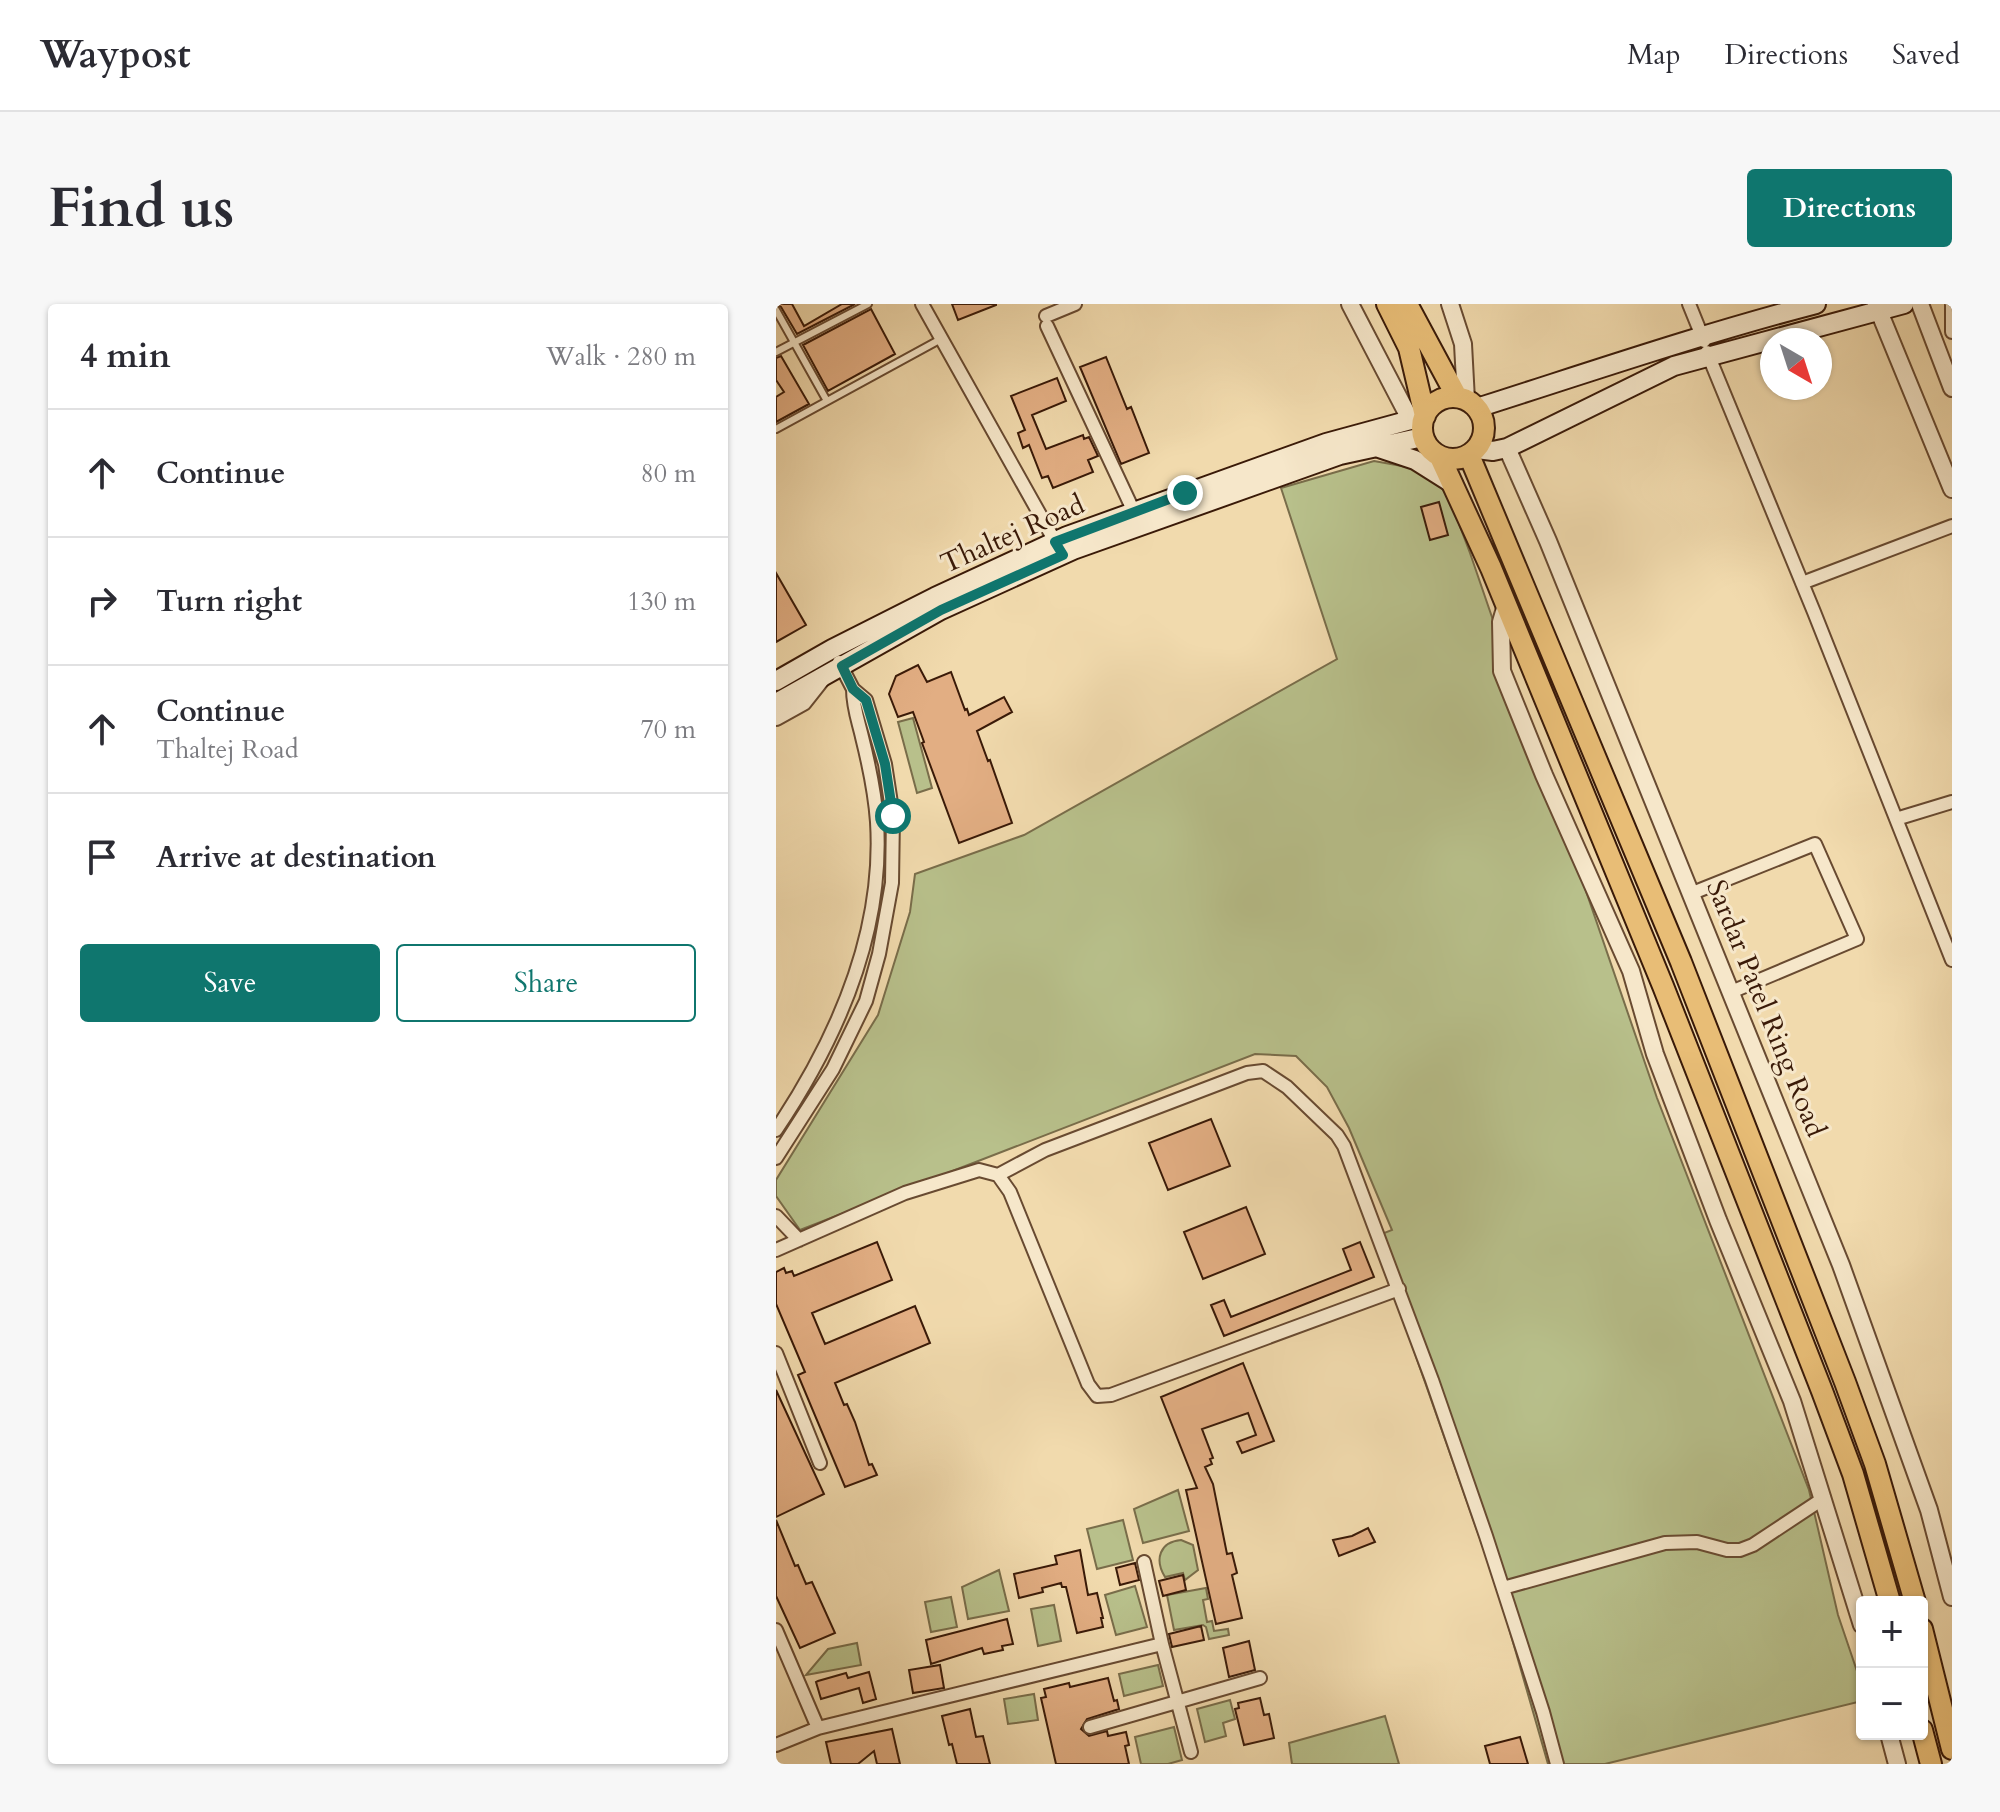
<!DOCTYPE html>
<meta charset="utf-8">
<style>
:root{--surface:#fff;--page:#f7f7f7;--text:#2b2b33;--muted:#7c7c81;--line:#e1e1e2;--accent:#0f766e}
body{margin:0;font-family:Cardo,serif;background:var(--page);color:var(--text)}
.controls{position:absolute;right:24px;bottom:24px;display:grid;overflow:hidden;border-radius:8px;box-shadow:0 2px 6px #0004}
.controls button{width:72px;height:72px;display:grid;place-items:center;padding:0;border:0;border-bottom:2px solid var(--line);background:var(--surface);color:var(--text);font:40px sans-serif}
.compass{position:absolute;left:984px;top:24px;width:72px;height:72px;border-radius:50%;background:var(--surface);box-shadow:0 2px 6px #0004;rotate:141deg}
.stop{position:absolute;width:24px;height:24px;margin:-18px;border:6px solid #0f766e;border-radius:50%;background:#fff}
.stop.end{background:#0f766e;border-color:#fff;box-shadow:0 2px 8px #0008}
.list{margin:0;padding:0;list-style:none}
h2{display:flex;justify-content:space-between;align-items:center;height:104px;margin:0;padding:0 32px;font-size:34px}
h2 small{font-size:26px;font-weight:400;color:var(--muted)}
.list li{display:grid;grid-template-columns:52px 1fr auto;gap:24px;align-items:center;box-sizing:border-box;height:128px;padding:0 32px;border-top:2px solid var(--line)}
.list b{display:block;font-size:30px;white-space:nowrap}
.list p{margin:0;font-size:26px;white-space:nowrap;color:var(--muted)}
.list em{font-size:26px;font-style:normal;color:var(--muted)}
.actions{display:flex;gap:16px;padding:24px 32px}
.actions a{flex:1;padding:18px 0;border:2px solid var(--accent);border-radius:8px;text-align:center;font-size:28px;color:var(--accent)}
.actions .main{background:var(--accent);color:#fff}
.icon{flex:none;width:44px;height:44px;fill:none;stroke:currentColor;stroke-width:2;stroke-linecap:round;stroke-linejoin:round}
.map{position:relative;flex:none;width:1176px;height:1460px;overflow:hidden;border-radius:8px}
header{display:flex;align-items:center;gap:48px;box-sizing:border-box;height:112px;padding:0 40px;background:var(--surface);border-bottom:2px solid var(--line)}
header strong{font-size:38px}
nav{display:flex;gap:44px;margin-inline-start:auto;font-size:28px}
.intro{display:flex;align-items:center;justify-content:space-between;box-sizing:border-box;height:192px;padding:0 48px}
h1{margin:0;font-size:56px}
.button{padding:20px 36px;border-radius:8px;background:var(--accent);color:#fff;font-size:28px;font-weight:700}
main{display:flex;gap:48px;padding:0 48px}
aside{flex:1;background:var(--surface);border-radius:8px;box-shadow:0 2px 6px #0004}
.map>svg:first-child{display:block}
</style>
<header>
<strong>Waypost</strong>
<nav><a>Map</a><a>Directions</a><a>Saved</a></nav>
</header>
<div class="intro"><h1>Find us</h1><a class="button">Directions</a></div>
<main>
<aside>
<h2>4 min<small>Walk · 280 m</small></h2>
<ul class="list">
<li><svg class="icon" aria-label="ahead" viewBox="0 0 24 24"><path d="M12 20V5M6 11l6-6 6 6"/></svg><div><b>Continue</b></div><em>80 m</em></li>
<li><svg class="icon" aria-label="right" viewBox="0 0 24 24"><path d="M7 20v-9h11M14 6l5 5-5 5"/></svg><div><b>Turn right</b></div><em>130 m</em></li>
<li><svg class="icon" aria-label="ahead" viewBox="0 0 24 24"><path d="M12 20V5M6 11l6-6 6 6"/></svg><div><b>Continue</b><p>Thaltej Road</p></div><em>70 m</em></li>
<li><svg class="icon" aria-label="arrive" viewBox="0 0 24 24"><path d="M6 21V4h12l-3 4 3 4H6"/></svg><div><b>Arrive at destination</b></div></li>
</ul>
<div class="actions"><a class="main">Save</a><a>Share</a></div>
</aside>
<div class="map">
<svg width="1176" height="1460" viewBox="0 0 1176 1460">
<rect width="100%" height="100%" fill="#f1daad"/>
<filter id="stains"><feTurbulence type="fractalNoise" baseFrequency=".0025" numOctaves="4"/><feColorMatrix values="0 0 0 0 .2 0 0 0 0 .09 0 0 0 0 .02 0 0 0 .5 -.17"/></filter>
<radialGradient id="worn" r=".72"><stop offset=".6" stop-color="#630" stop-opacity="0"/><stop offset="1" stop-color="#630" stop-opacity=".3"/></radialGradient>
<path fill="#b8c08b" stroke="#796d4a" stroke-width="2" d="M598 157 637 164 671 188 694 249 881 794 1033 1186 1062 1311 1086 1382V1397L829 1460H772L722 1286 598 933 616 926 573 824 551 783 520 752 479 750 24 926 0 892V876L102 711 134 608 139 570 248 531 561 355 505 184Z
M137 414 156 484 141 489 122 418Z
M402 1186 413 1227 367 1239 358 1205Z
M347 1216 357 1256 321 1265 311 1225Z
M405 1236 417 1241 422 1266 409 1276 407 1269 389 1273C378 1255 384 1238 405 1236Z
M223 1266 233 1307 192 1315 186 1283Z
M359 1282 371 1323 340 1331 329 1291Z
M430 1284 432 1295 427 1296 431 1318 436 1317 438 1327 452 1325 453 1331 433 1335 430 1323 427 1321 398 1326 391 1291Z
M175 1293 181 1323 155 1328 149 1298Z
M278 1301 285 1337 262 1342 255 1305Z
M81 1339 85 1361 30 1371 52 1345Z
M382 1361 387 1382 348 1392 343 1370Z
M258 1390 262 1416 232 1420 228 1395Z
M454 1396 459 1415 447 1419 450 1432 429 1438 421 1405Z
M609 1412 623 1460H516L513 1439Z
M398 1423 406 1456 392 1460H365L359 1433Z"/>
<path fill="#e2ae83" stroke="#3a1a08" stroke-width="2" d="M0 0H16L28 22 66 0H79L21 30 5 3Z
M176 0H220V1L182 16Z
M95 5 119 50 52 87 27 41Z
M5 52 33 100 0 118V93L8 88 0 76V54Z
M330 53 351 105 355 103 373 149 345 160 304 63Z
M281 74 290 97 256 111 270 145 307 131 308 135 313 133 322 152 312 156 317 168 277 184 272 172 266 174 253 141 247 144 242 129 249 126 235 92Z
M663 198 672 231 654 236 645 203Z
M0 269 30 321 0 338Z
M142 361 151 378 175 368 189 406 191 405 193 411 228 393 236 408 201 427 212 457 214 456 236 519 183 539 146 439 148 438 137 408 122 413 113 390 120 372Z
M435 815 454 862 392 886 373 839Z
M470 903 489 950 427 975 408 928Z
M101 938 116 976 36 1009 49 1040 139 1002 154 1039 59 1079 68 1101 71 1100 79 1118 93 1161 96 1160 101 1171 69 1183 22 1071 29 1068 0 1000V968L8 964 10 969 16 967 18 972Z
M584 938 598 973 448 1032 435 1001 448 996 455 1013 575 966 567 945Z
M467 1059 498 1137 466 1149 461 1138 480 1131 472 1109 426 1125 437 1154 434 1155 436 1160 429 1163 437 1180 451 1250 456 1249 461 1269 456 1271 466 1314 440 1320 410 1186 421 1184 385 1093Z
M0 1086 48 1190 0 1213Z
M0 1216 19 1262 22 1261 30 1280 36 1278 59 1329 24 1344 0 1292Z
M592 1224 599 1238 563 1252 557 1236 576 1232Z
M304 1246 312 1291 321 1289 327 1314H325L327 1323 301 1329 290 1283H286L285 1279 266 1284 267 1288 243 1294 238 1270 281 1260 279 1252Z
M359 1259 363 1276 344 1281 340 1264Z
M407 1271 410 1286 387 1292 383 1277Z
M231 1315 237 1340 226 1342 227 1346 208 1350 206 1344 155 1360 150 1336Z
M425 1322 428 1336 396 1343 393 1330Z
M473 1337 479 1366 453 1373 447 1344Z
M164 1361 168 1384 137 1389 133 1366Z
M93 1368 100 1395 87 1399 83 1384 45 1395 40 1378 42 1377 70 1369 72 1374Z
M332 1374 338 1397 341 1396 343 1405 311 1415 305 1425 313 1432 331 1427 332 1432 350 1428 353 1441 349 1442 353 1460H280L265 1394 270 1393 268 1385 293 1379 294 1383Z
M484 1394 488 1411 493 1410 498 1434 468 1441 459 1405 463 1404 462 1399Z
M194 1405 200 1433 207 1432 214 1460H181L176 1440 173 1441 166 1412Z
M116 1425 124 1460H101L98 1447 82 1460H55L50 1438Z
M744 1433 752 1460H714L709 1442Z"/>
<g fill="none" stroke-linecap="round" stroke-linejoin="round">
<g stroke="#684a31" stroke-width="10">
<path id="service" d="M0 6 51 97
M0 48 92 0
M0 125 165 35"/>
</g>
<g stroke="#684a31" stroke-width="16">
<path id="minor" d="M146 0 281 241
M913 0 928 37
M1176 0V28
M270 12 299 0
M271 22 358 208
M931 48 1038 308 1176 656
M1026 279 1176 222
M1120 515 1176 498
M914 590 1039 540 1081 635 955 688
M0 826C61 735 108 630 101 518 99 489 93 461 86 433 82 416 77 403 77 385
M0 854 57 765 90 697 103 650 116 579 117 512 109 460 90 396 77 385 63 358
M222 871 269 846 471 769 487 767 511 783 561 831 568 842 656 1076 710 1232 767 1408 781 1460
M0 912 23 936
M0 946 129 889 203 866 222 871 234 888 312 1080 321 1092 335 1091 623 985
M0 1049 44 1159
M727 1284 889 1239 921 1238 951 1246H964L977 1241 1048 1194
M0 1326 42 1424 0 1441
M386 1340 415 1448
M314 1423 484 1374
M42 1424 386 1340 368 1258"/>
</g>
<g stroke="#684a31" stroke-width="20">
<path id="tertiary" d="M574 0 635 117
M674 0 687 40 690 96
M1100 0 1176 185
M1144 0 1176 84
M731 144 772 237 1065 961 1153 1206 1176 1293
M730 301 725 318 726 367 768 471 855 667 879 750 942 916 1016 1097 1086 1321
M0 413 27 398 46 374
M1113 1430 1121 1460"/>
</g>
<g stroke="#3a1a08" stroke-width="22">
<path id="secondary" d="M701 104C814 68 925 30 1040 0
M603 144 639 156 677 180
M701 145 717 147 731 144 898 62 1128 0
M0 377 56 345 159 293 291 232 550 139 649 112
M0 399 165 306 297 246 564 151 647 133"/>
</g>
<g stroke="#3a1a08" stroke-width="24">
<path id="trunk" d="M611 0 633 44 649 112
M631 0 681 93
M646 124a31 31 0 1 1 62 0a31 31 0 1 1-62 0Z
M693 151 905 658 1069 1078 1099 1160 1139 1298
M664 153 715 264 887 682 1046 1087 1077 1170 1114 1298
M1146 1325 1176 1445
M1146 1426 1155 1460"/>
</g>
<use href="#service" stroke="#f6e7ca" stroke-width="6"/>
<use href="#minor" stroke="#f6e7ca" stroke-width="12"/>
<use href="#tertiary" stroke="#f6e7ca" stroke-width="16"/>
<use href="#secondary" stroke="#f6e7ca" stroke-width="18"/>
<use href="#trunk" stroke="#e8bd76" stroke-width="20"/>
</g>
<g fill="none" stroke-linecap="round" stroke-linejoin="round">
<path stroke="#0f766e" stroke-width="10" d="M117 512 109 460 90 396 77 385 66 362 165 306 287 251 279 238 409 189"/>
</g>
<g text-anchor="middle" stroke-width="6" stroke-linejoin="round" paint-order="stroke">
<g font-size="28" fill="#3a1a08" stroke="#f6e7ca">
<text transform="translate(236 229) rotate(-24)" y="10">Thaltej Road</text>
<text transform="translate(991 704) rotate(68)" y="10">Sardar Patel Ring Road</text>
</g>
</g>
<rect width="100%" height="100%" filter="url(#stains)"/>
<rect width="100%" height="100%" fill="url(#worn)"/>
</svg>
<div class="controls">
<button>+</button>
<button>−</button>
</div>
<svg class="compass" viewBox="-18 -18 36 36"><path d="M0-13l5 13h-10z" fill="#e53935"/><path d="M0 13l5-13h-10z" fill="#7c7c81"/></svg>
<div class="stop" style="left:117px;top:512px"></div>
<div class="stop end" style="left:409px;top:189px"></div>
</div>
</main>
